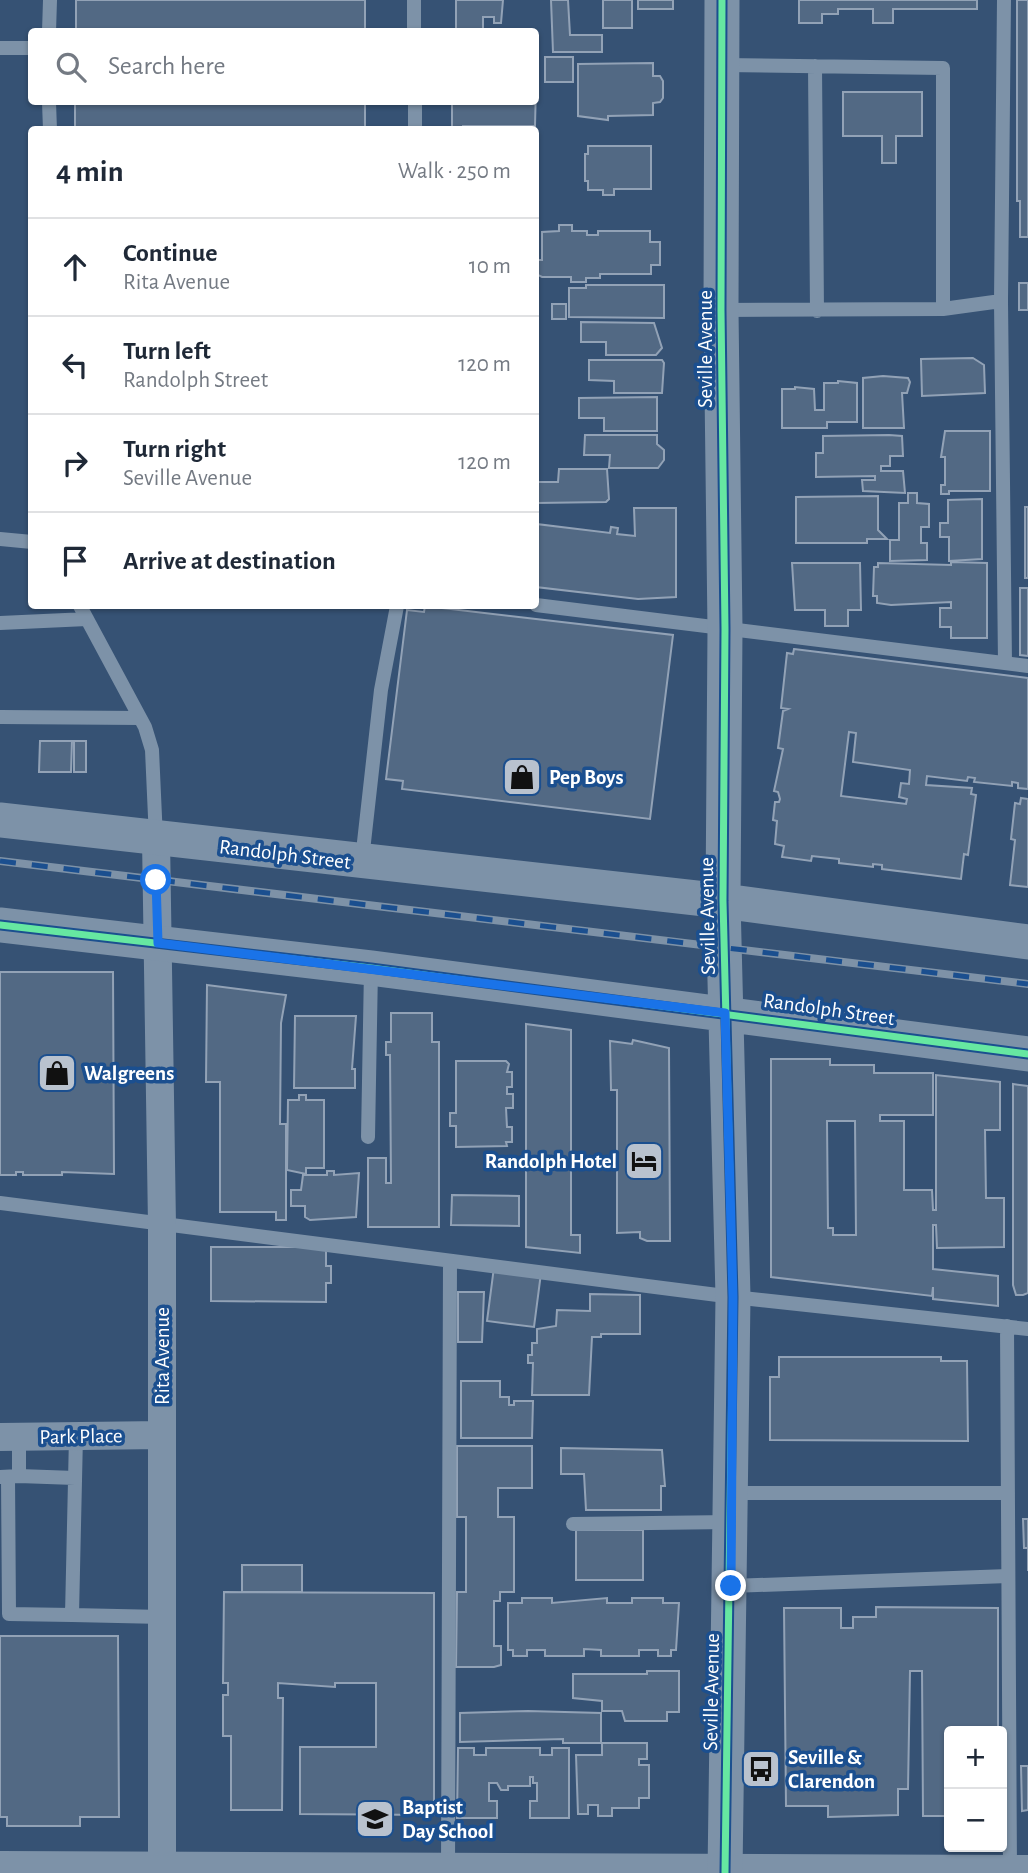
<!DOCTYPE html>
<meta charset="utf-8">
<style>
:root{--surface:#fff;--page:#f2f2f3;--text:#1f2937;--muted:#747a83;--line:#e0e1e3}
body{margin:0;font-family:"Alegreya Sans",sans-serif;background:var(--page);color:var(--text)}
.controls{position:absolute;right:21px;bottom:21px;display:grid;overflow:hidden;border-radius:7px;box-shadow:0 2px 5px #0004}
.controls button{width:63px;height:63px;display:grid;place-items:center;padding:0;border:0;border-bottom:2px solid var(--line);background:var(--surface);color:var(--text);font:35px sans-serif}
.stop{position:absolute;width:21px;height:21px;margin:-16px;border:5px solid #1a73e8;border-radius:50%;background:#fff}
.stop.end{background:#1a73e8;border-color:#fff;box-shadow:0 2px 7px #0008}
.list{margin:0;padding:0;list-style:none}
h2{display:flex;justify-content:space-between;align-items:center;height:91px;margin:0;padding:0 28px;font-size:30px}
h2 small{font-size:23px;font-weight:400;color:var(--muted)}
.list li{display:grid;grid-template-columns:46px 1fr auto;gap:21px;align-items:center;box-sizing:border-box;height:98px;padding:0 28px;border-top:2px solid var(--line)}
.list b{display:block;font-size:26px;white-space:nowrap}
.list p{margin:0;font-size:23px;white-space:nowrap;color:var(--muted)}
.list em{font-size:23px;font-style:normal;color:var(--muted)}
.icon{flex:none;width:38px;height:38px;fill:none;stroke:currentColor;stroke-width:2;stroke-linecap:round;stroke-linejoin:round}
.map{position:relative;flex:none;width:1028px;height:1873px;overflow:hidden}
.search{position:absolute;background:var(--surface);box-shadow:0 2px 5px #0004;left:28px;top:28px;width:511px;height:77px;display:flex;align-items:center;gap:18px;box-sizing:border-box;padding:0 24px;border-radius:7px;color:var(--muted);font-size:26px}
.panel{position:absolute;background:var(--surface);box-shadow:0 2px 5px #0004;left:28px;top:126px;width:511px;height:483px;border-radius:7px}
.map>svg:first-child{display:block}
</style>
<div class="map">
<svg width="1028" height="1873" viewBox="0 0 1028 1873">
<rect width="100%" height="100%" fill="#365274"/>
<path fill="#526984" stroke="#92a2b6" stroke-width="2" fill-rule="evenodd" d="M76 0H365V32H76Z
M456 0H503L501 23H494V17H483V32H456Z
M551 0H568L570 35H602V52H553Z
M603 0H632V28H603Z
M638 0H673V9H638Z
M799 0H977V9H893V23H873V9H838V14H822V23H799Z
M1017 0H1028V237H1020V201H1017Z
M545 57H573V82H545Z
M653 63V76H660L663 81V98L660 102 653 103V115L608 116V120L578 116V64Z
M536 85 535 126H463V130H452V102H536Z
M843 92H922V136H896V163H882V136H843Z
M75 102H365V130H75Z
M588 146H651V189H614V195H603V190H588V181H585V154H588Z
M559 225H572V231H587V235H598V231H650V242H660V265H651V274H600V278H586V282H571V277H542L538 275V260H542V232L559 231Z
M1019 283H1028V310H1019Z
M586 285H664V318L569 317V288H586Z
M552 304H566V319H552Z
M581 322 654 323 662 348 656 355H606V342H581Z
M973 358 984 365 985 393 922 396 921 359Z
M589 360H662L664 363 662 393H614V381L589 380Z
M883 376 908 378 910 382 907 393H902L904 428H863V378Z
M838 381 857 383V422H827V428H782V389H795V387L814 389 815 410H824V383H838Z
M657 397V431H604V418H579V398Z
M945 431H990V491H949V494H941V485H945V457H941Z
M585 435H657V444L664 450V460L658 468H609L610 455H584Z
M889 435 902 436 903 456H890V466H881V471H903L905 493 863 491 862 480H875V476L816 477V453H823V436Z
M559 469H607L609 499 606 502 536 503V482H558Z
M908 493H917V503L929 504V527H921V543H927V560L890 561V540H899V503H908Z
M878 496V530L887 539H867V543H796V497Z
M982 499V559L949 561V537H940V523H948V500Z
M1025 507H1028V578H1025Z
M634 508H676V597L638 599 536 587V524L610 533 611 527 618 528 617 534 635 536Z
M951 562 987 563V638H951V627H940V608H951V602L891 605 877 603V596H873L874 567H878V563L951 565Z
M792 563H860L861 610H848V626H825V610H795Z
M1020 588H1028V656L1020 655Z
M425 606 673 635 650 819 402 789 403 781 386 779 407 610 424 612Z
M794 649 1028 678V789L1018 788V783L1012 782V786L974 782 975 778 968 777 967 781 927 776 926 785 972 788 971 794 976 795 968 855 964 854 961 879 882 869V865L873 864V867L839 863V859L812 856 811 861 782 857 784 846 775 844 777 821 773 820 775 802H779L780 799 778 792 774 791 783 749 778 748 783 711 788 709 781 708 787 653 793 654ZM849 732 856 733 853 762 910 770 909 784 901 783 899 797 907 799 906 804 841 796Z
M40 741H72L71 772H39Z
M74 741H86V772H74Z
M1021 798 1028 799V887L1010 885 1015 840 1011 839 1015 803 1020 804Z
M0 972H113L114 1174 62 1172V1175H23V1172H16V1175H0Z
M207 985 286 995 281 1023 280 1124H286V1220H276V1212H220V1082H206Z
M391 1013H432V1042H439V1227H368V1158H386V1183H391L390 1055H386V1042H391Z
M295 1016H356L352 1069H355V1088H294Z
M526 1024 571 1030V1235H580V1253L526 1247Z
M633 1040 669 1048 670 1241H647L640 1238V1232L617 1233V1090H611L610 1041 632 1044Z
M771 1059H830V1065H874V1073H933V1115H880V1121H904V1190H932L933 1210H936V1075L1000 1082V1130H985L986 1198H1004V1247L937 1248 936 1225H933V1269L998 1276V1306L933 1299V1287L932 1296 771 1277ZM827 1121H855L856 1235H833V1228H828Z
M456 1061H506L509 1064 507 1072H512V1087H507V1094H513V1108H506L507 1127H512V1142H506L507 1146 456 1147V1126H450V1113H456Z
M1013 1084 1028 1086V1293L1023 1295H1016L1013 1285Z
M299 1095H306V1100H324V1168H306V1174L287 1170 288 1100H299Z
M327 1171H334V1175L359 1173 356 1217 310 1220 305 1217V1206H291V1190H301L303 1175H327Z
M452 1195 519 1196V1226L451 1225Z
M211 1247H326V1266H331V1283H326V1302L211 1301Z
M494 1267 541 1273 534 1327 487 1321Z
M458 1292H484L482 1342H458Z
M590 1294 640 1295V1334H601V1337H592L589 1395H532L533 1363H528V1355H532V1343H537V1329L556 1326 557 1310 590 1311Z
M779 1357H941V1361H967L968 1441 770 1440V1377H779Z
M461 1381H500V1397H509V1405H514V1401H533L532 1438H461Z
M457 1446H532V1488H498V1517H514V1592H500V1601H494V1646H501V1665L494 1667H456L457 1592H466V1517H457Z
M561 1448 662 1450 665 1486H661V1510H586L584 1474H561Z
M1023 1519H1028V1571V1548H1024Z
M576 1530H643V1580H576Z
M242 1565H302V1592H242Z
M224 1592 434 1593V1815L300 1814V1747H376V1683H335V1687L278 1683V1698H283L282 1810H231V1736H223V1695H228V1683H223Z
M522 1598H552V1603L607 1598V1603H632V1598H663V1603H679L676 1650H671V1656H658V1650H639V1656H601V1650L584 1649V1656H545V1650H527V1656H513V1650H508V1603H522Z
M876 1607 998 1608V1731H949V1816H923L922 1671H910L908 1789H898V1815L828 1817V1806H786L784 1608H841V1628H853V1617H876Z
M0 1636H118L119 1817H80V1826H7V1817H0Z
M647 1671H679V1712H667V1721H625L622 1711H602V1701L573 1698V1674H647Z
M528 1711 601 1713V1743H563V1739L460 1742V1713Z
M602 1743H647V1759H639V1765H649V1798H639V1808H612V1816H598V1805H588V1814H578L576 1755H602Z
M458 1748H474V1755H486V1748H540V1755H552V1748H569V1818H530V1801H537V1783H533V1777H530V1786H508V1790H501L497 1783H489V1801H497V1818H457Z
M1021 1766H1028V1810L1022 1811Z"/>
<g fill="none" stroke-linecap="round" stroke-linejoin="round">
<path stroke="#7d92a8" stroke-width="14" d="M414 0V32
M1004 0 1001 301 1005 663
M49 32 50 0
M0 48H32
M815 66 817 311
M49 102 50 130
M415 102V130
M943 309 1001 301
M721 310 943 309V68L724 65
M0 539 32 542
M536 605 1028 666
M80 606 145 727 152 750 156 839
M0 623 87 619
M0 717 140 718
M362 860 381 690 397 606
M368 1137 371 969
M0 1203 733 1297 1028 1329
M1007 1326 1010 1872
M19 1476 75 1478
M0 1477 19 1476V1437
M8 1477 9 1614 72 1615 76 1436
M732 1493H1008
M573 1524 730 1522
M731 1586 1008 1576
M72 1615 163 1617
M448 1872 450 1261"/>
<path stroke="#7d92a8" stroke-width="28" d="M156 839 162 1225V1873
M0 1437 162 1435
M0 1865 1028 1869"/>
<path stroke="#7d92a8" stroke-width="35" d="M722 0 721 310 725 629 723 901 733 1297 725 1873
M0 820 723 901 1028 942
M0 925 371 968 1028 1054"/>
<g stroke="#7e92a7" stroke-width="8">
<path id="rail" d="M0 861 1028 984"/>
</g>
<use href="#rail" stroke="#1b4f8f" stroke-width="5" stroke-dasharray="16" stroke-linecap="butt"/>
<g stroke="#1b4f8f" stroke-width="11">
<path id="cycleway" d="M722 0 721 310 725 629 723 901 733 1297 725 1873
M0 925 371 968 1028 1054"/>
</g>
<use href="#cycleway" stroke="#66e7a1" stroke-width="7"/>
</g>
<g fill="none" stroke-linecap="round" stroke-linejoin="round">
<path stroke="#1a73e8" stroke-width="9" d="M156 880 158 943 725 1013 733 1297 731 1586"/>
</g>
<defs>
<g id="shop-square" transform="scale(2.0125)"><rect x="-9" y="-9" width="18" height="18" rx="4" fill="#b9c2ce" stroke="#1b4f8f"/><path d="M-5-2.5h2.3a2.7 3.5 0 0 1 5.4 0H5L5.5 6h-11ZM-1.5-2.5h3a1.5 2.3 0 0 0-3 0Z" fill="#111"/></g>
<g id="hotel-square" transform="scale(2.0125)"><rect x="-9" y="-9" width="18" height="18" rx="4" fill="#b9c2ce" stroke="#1b4f8f"/><path d="M-6-4.5h1.5V1H6V5H4.5V3h-9V5H-6ZM-4 0a1.8 1.8 0 1 1 3.6 0ZM.5 0V-2.5h3Q6-2.5 6 0Z" fill="#111"/></g>
<g id="bus-square" transform="scale(2.0125)"><rect x="-9" y="-9" width="18" height="18" rx="4" fill="#b9c2ce" stroke="#1b4f8f"/><path d="M-5-6H5V4H4V6H2V4H-2V6H-4V4H-5ZM-3.5-4V0h7V-4ZM-3.5 1.2v1.5H-2V1.2ZM2 1.2v1.5H3.5V1.2Z" fill="#111"/></g>
<g id="school-square" transform="scale(2.0125)"><rect x="-9" y="-9" width="18" height="18" rx="4" fill="#b9c2ce" stroke="#1b4f8f"/><path d="M0-5L7-2L0 1L-7-2ZM-4 1L0 2.5L4 1V4Q0 6-4 4Z" fill="#111"/></g>
</defs>
<g fill-rule="evenodd">
<use href="#shop-square" x="522" y="777"/>
<use href="#shop-square" x="57" y="1073"/>
<use href="#hotel-square" x="644" y="1161"/>
<use href="#bus-square" x="761" y="1769"/>
<use href="#school-square" x="375" y="1819"/>
</g>
<g text-anchor="middle" stroke-width="7" stroke-linejoin="round" paint-order="stroke">
<g font-size="21" fill="#fff" stroke="#1b4f8f">
<text transform="translate(705 349) rotate(-90)" y="7">Seville Avenue</text>
<text transform="translate(285 854) rotate(7)" y="7">Randolph Street</text>
<text transform="translate(707 916) rotate(-91)" y="7">Seville Avenue</text>
<text transform="translate(829 1009) rotate(8)" y="7">Randolph Street</text>
<text transform="translate(162 1356) rotate(-90)" y="7">Rita Avenue</text>
<text transform="translate(81 1436) rotate(-1)" y="7">Park Place</text>
<text transform="translate(711 1692) rotate(-89)" y="7">Seville Avenue</text>
</g>
<g font-size="21" font-weight="bold" fill="#fff" stroke="#1b4f8f" text-anchor="start">
<text x="549" y="784">Pep Boys</text>
<text x="84" y="1080">Walgreens</text>
<text x="617" y="1168" text-anchor="end">Randolph Hotel</text>
<text x="788" y="1764">Seville &amp;<tspan x="788" dy="24">Clarendon</tspan></text>
<text x="402" y="1814">Baptist<tspan x="402" dy="24">Day School</tspan></text>
</g>
</g>
</svg>
<div class="controls">
<button>+</button>
<button>−</button>
</div>
<div class="stop" style="left:156px;top:880px"></div>
<div class="stop end" style="left:731px;top:1586px"></div>
<div class="search"><svg class="icon" aria-label="search" viewBox="0 0 24 24"><circle cx="10" cy="10" r="6"/><path d="M15 15l6 6"/></svg>Search here</div>
<section class="panel">
<h2>4 min<small>Walk · 250 m</small></h2>
<ul class="list">
<li><svg class="icon" aria-label="ahead" viewBox="0 0 24 24"><path d="M12 20V5M6 11l6-6 6 6"/></svg><div><b>Continue</b><p>Rita Avenue</p></div><em>10 m</em></li>
<li><svg class="icon" aria-label="left" viewBox="0 0 24 24"><path d="M17 20v-9H6M10 6l-5 5 5 5"/></svg><div><b>Turn left</b><p>Randolph Street</p></div><em>120 m</em></li>
<li><svg class="icon" aria-label="right" viewBox="0 0 24 24"><path d="M7 20v-9h11M14 6l5 5-5 5"/></svg><div><b>Turn right</b><p>Seville Avenue</p></div><em>120 m</em></li>
<li><svg class="icon" aria-label="arrive" viewBox="0 0 24 24"><path d="M6 21V4h12l-3 4 3 4H6"/></svg><div><b>Arrive at destination</b></div></li>
</ul>
</section>
</div>
